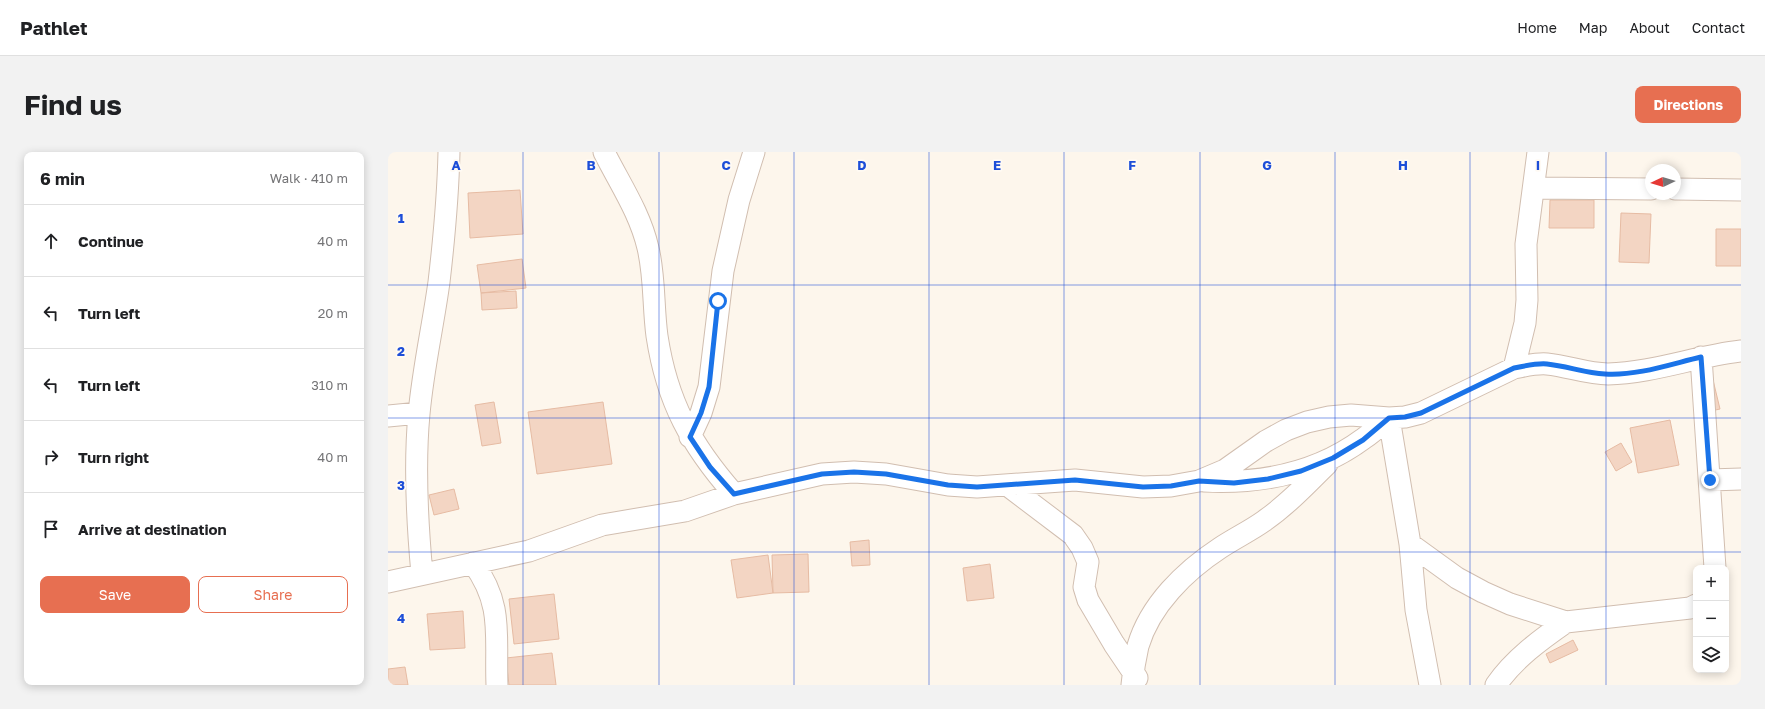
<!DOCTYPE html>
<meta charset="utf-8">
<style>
:root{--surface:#fff;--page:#f2f2f2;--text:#202124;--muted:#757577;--line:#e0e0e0;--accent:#e76f51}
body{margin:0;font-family:"Golos Text",sans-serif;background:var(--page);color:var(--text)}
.controls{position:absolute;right:12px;bottom:12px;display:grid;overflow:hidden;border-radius:8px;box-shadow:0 2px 10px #0003}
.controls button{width:36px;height:36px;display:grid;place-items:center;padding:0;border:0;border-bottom:1px solid var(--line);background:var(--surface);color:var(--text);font:20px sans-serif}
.compass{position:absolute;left:1257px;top:12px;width:36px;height:36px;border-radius:50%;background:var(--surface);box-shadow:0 2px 10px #0003;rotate:266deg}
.stop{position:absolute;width:12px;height:12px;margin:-9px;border:3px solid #1a73e8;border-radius:50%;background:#fff}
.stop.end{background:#1a73e8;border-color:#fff;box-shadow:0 1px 4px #0008}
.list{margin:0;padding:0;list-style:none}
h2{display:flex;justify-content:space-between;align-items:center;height:52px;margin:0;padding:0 16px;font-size:17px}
h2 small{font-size:13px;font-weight:400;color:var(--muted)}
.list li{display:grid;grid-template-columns:26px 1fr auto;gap:12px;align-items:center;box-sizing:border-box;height:72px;padding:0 16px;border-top:1px solid var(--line)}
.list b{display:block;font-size:15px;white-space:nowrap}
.list em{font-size:13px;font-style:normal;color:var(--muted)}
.actions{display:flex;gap:8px;padding:12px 16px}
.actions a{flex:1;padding:9px 0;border:1px solid var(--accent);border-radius:8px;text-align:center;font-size:14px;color:var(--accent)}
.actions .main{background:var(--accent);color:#fff}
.icon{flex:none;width:22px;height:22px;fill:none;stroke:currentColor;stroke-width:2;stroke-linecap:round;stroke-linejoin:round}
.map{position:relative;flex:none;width:1353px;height:533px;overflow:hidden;border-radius:8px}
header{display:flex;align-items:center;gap:24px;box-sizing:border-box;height:56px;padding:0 20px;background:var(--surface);border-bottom:1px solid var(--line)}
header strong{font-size:19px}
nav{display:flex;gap:22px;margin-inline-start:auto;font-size:14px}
.intro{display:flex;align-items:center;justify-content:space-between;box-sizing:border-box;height:96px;padding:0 24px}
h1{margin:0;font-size:28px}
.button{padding:10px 18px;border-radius:8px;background:var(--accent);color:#fff;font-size:14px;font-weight:700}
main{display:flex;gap:24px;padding:0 24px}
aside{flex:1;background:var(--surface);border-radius:8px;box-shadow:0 2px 10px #0003}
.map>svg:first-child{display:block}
</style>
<header>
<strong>Pathlet</strong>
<nav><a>Home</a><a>Map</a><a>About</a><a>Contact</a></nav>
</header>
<div class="intro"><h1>Find us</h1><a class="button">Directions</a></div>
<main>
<aside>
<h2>6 min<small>Walk · 410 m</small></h2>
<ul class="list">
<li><svg class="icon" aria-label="ahead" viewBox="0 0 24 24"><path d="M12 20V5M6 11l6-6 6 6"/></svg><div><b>Continue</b></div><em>40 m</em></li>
<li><svg class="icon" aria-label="left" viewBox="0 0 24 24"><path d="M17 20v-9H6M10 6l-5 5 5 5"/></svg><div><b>Turn left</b></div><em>20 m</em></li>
<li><svg class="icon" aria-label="left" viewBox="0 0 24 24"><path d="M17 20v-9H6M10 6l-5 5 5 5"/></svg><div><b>Turn left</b></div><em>310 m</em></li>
<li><svg class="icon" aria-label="right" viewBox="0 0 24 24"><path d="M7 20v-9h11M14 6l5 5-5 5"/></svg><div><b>Turn right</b></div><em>40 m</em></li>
<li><svg class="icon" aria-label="arrive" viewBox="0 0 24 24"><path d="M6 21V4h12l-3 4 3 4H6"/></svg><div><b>Arrive at destination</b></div></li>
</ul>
<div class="actions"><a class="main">Save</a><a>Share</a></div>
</aside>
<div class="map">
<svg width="1353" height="533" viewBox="0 0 1353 533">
<rect width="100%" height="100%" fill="#fdf6ec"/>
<path fill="#f3d5c3" stroke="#e6bba3" d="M132 38 135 82 82 86 80 41Z
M1162 48H1206V76H1161Z
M1233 61 1263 62 1261 111 1231 110Z
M1328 77H1353V114H1328Z
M134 107 138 136 93 141 89 113Z
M128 139 129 156 94 158 93 141Z
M1325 228 1332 257 1323 259 1316 230Z
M106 250 113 291 94 294 87 253Z
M215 250 224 312 149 322 140 260Z
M1282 268 1291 313 1250 321 1242 276Z
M1233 291 1244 310 1228 319 1217 300Z
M66 337 71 357 46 363 41 343Z
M481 388 482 413 464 414 462 390Z
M420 402 421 440 385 441 384 403Z
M380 403 385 441 349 446 343 408Z
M602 412 606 446 579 449 575 416Z
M166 442 171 487 126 492 121 447Z
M75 459 77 496 42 498 39 462Z
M1185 488 1190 498 1162 511 1158 502Z
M164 501 168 533H121L118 506Z
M17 515 20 533H0V517Z"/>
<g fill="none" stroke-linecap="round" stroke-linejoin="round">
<g stroke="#d1beb0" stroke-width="23">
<path id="minor" d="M216 0C232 32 252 61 260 96 267 125 265 155 269 184 279 250 303 293 346 342
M1146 36 1263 37
M1287 37 1353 38
M1313 205 1327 416
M1126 216 1137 171 1139 148 1138 92 1150 0
M0 264 31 261
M302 285 313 261 321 235 335 119 351 48 366 0
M1322 328 1353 327
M816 329C872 332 929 321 975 287 984 281 993 273 1001 266L1022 392 1028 458 1042 533
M619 333 685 383 694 396 700 410 696 435 700 448 726 492 749 526
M1022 392 1069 426 1095 440 1122 452 1178 470 1302 456 1308 453
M85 411C116 453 107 484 109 533
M34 422C29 368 26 315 31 262 35 217 45 174 51 130 56 87 60 43 61 0
M0 430 141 399 214 373 297 359 346 342 434 322 466 320 498 322 560 333 589 335 687 328 755 335 783 334 811 329 837 318 878 289 898 278 919 270 941 265 963 263 1001 266 1017 265 1033 261 1126 216C1137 214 1148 211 1159 212 1180 214 1199 222 1220 222 1265 221 1308 204 1353 199
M744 533C745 520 747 507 750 494 762 453 797 419 832 396 847 386 862 379 876 369 900 352 919 332 939 312
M1108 533C1126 507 1152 488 1178 470"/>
</g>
<use href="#minor" stroke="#fff" stroke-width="21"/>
</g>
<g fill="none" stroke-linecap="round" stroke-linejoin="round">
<path stroke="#1a73e8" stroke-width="5" d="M330 149 321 235 313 261 302 285 322 315 346 342 434 322 466 320 498 322 560 333 589 335 687 328 755 335 783 334 811 329 846 331 880 327 913 319 945 306 975 288 1001 266 1017 265 1033 261 1126 216C1137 214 1148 211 1159 212 1179 214 1197 221 1217 222 1249 224 1283 212 1313 205L1322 328"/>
</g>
<path fill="none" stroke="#1d4ed8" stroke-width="1" stroke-opacity="0.55" d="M135 0V533M271 0V533M406 0V533M541 0V533M676 0V533M812 0V533M947 0V533M1082 0V533M1218 0V533M0 133H1353M0 266H1353M0 400H1353"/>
<g font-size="13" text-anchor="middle" font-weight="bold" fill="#1d4ed8" stroke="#fffaf3" stroke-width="3.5" stroke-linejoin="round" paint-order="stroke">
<text x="68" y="18">A</text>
<text x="203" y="18">B</text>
<text x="338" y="18">C</text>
<text x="474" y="18">D</text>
<text x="609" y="18">E</text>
<text x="744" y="18">F</text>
<text x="879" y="18">G</text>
<text x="1015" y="18">H</text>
<text x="1150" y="18">I</text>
<text x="13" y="71">1</text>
<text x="13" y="204">2</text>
<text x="13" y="338">3</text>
<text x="13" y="471">4</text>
</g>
</svg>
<div class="controls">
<button>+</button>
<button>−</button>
<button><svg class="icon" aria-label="layers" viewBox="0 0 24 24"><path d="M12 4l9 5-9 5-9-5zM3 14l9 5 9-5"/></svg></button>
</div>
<svg class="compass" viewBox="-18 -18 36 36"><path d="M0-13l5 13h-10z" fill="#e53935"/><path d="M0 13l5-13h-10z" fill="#757577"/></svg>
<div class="stop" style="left:330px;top:149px"></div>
<div class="stop end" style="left:1322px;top:328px"></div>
</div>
</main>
